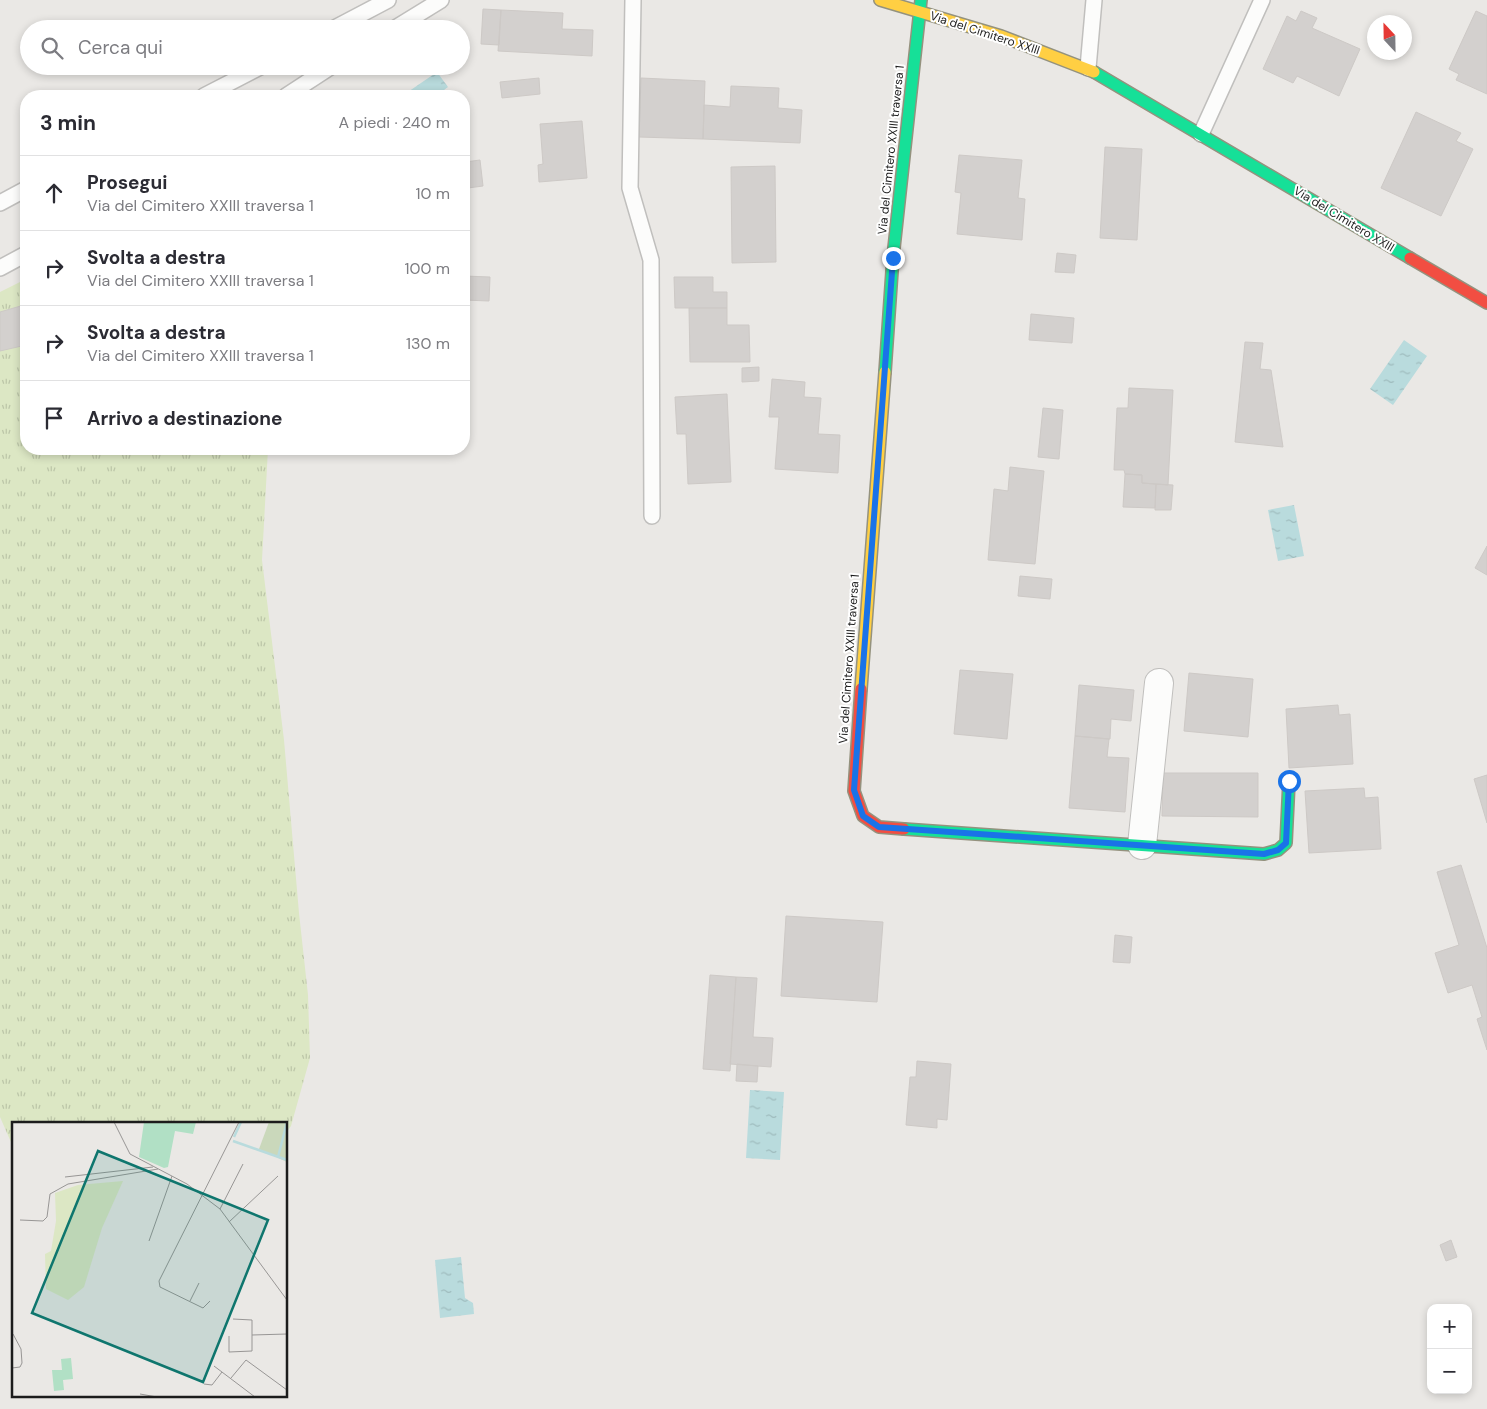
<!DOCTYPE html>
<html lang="it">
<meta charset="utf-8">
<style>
:root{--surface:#fff;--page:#f2f2f3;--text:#2b2b33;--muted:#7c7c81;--line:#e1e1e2}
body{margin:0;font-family:"DM Sans",sans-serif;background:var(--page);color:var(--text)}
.controls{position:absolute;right:15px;bottom:15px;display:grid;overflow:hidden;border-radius:10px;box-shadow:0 2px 8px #0003}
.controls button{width:45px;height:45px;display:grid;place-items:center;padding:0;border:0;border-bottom:1px solid var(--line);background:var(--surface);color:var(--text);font:25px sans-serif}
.compass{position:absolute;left:1367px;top:15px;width:45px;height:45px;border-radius:50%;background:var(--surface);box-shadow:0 2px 8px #0003;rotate:338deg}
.stop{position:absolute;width:15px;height:15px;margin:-11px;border:4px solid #1a73e8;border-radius:50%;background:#fff}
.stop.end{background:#1a73e8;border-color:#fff;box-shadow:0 1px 5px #0008}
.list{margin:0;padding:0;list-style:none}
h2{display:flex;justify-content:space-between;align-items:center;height:65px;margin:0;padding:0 20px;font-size:21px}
h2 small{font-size:16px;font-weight:400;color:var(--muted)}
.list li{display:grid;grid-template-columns:32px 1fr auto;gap:15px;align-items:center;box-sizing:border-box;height:75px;padding:0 20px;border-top:1px solid var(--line)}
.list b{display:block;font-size:19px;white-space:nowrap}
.list p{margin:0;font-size:16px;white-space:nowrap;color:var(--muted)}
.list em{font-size:16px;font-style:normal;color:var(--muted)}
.icon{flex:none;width:28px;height:28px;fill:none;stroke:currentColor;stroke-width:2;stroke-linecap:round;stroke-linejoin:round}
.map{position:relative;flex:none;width:1487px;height:1409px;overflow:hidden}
.search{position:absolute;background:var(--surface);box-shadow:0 2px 8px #0003;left:20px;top:20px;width:450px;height:55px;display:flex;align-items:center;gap:12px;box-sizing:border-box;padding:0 18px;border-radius:28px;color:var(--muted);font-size:19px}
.panel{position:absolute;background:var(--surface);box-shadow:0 2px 8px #0003;left:20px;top:90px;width:450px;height:365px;border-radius:20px}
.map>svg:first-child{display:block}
</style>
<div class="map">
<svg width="1487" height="1409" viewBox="0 0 1487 1409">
<defs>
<pattern id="grass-tufts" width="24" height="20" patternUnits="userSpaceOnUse" patternTransform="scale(1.25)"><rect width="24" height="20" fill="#dce7c4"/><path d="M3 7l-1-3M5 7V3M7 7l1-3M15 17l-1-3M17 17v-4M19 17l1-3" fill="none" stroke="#bcc6a8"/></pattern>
<pattern id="water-ripples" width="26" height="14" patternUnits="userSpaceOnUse" patternTransform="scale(1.25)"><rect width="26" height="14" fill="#b9dbdd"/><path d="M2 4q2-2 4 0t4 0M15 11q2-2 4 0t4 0" fill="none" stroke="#9ebbbd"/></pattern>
</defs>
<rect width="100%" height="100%" fill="#eae8e5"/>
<path fill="url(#grass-tufts)" d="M26 279V449H268L262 560 284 740 299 913 308 995 310 1058 291 1126 286 1133V1123H14V1149L0 1117V292Z"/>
<path fill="url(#water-ripples)" d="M437 72 448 87 436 96H402Z
M1404 340 1427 356 1393 405 1370 389Z
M1294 505 1304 556 1278 561 1268 510Z
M750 1090 784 1092 780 1160 746 1158Z
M461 1257 465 1298 473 1303 474 1314 440 1318 435 1260Z"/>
<path fill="#d3d0ce" stroke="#cdc9c6" d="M483 9 501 10 499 45 481 44Z
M501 10 563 13 562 29 593 30 592 56 498 51Z
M1301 11 1317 18 1312 28 1360 49 1339 96 1297 76 1293 83 1263 69 1287 16 1296 21Z
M1476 11 1487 16V94L1456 80 1459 74 1449 69Z
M539 78 540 94 502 98 500 82Z
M641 78 705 81 703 139 639 137Z
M731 86 779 88 778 108 802 110 800 143 703 139 704 105 730 107Z
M1416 112 1461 133 1456 141 1473 149 1441 216 1381 188Z
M582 121 587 178 539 182 538 165 543 164 540 124Z
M1105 147 1142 149 1137 240 1100 238Z
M959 155 1022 160 1018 198 1025 199 1022 240 957 234 961 193 955 192Z
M480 160 483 186 468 188 465 162Z
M775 166 776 262 732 263 731 167Z
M1057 253 1076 255 1074 273 1055 272Z
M464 276 490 277 489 301 464 300Z
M674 277H713V292H727V308H675Z
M24 305 26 313V345L0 351V312Z
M689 308H727V325H749L750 362H690Z
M1031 314 1074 318 1072 343 1029 340Z
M1245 342 1263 343 1260 369 1271 370 1283 447 1235 442Z
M759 367V381L742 382V368Z
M772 379 805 382 804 397 821 398 818 434 840 435 838 473 775 469 779 417H769Z
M1129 388 1173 390 1168 485 1142 483V475L1125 474 1124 470H1114L1117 408H1128Z
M727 394 731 482 688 484 686 434H677L675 397Z
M1043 408 1063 410 1059 459 1038 457Z
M1010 467 1044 471 1035 564 988 560 994 489 1008 491Z
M1125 474 1142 475V483L1156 484 1155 508 1123 507Z
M1156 484 1173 485 1171 510H1155Z
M1487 546V575L1475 568Z
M1020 576 1052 579 1050 599 1018 596Z
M960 670 1013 674 1007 739 954 734Z
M1189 673 1253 679 1248 737 1184 731Z
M1079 685 1134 690 1131 721 1111 719 1110 739 1075 736Z
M1338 705 1339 715 1350 714 1353 764 1289 768 1286 709Z
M1075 736 1109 739 1107 757 1129 758 1125 812 1069 808Z
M1163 773H1258V817L1162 816Z
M1487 775V823L1474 779Z
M1364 788 1365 798 1378 797 1381 849 1309 853 1305 791Z
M1461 865 1487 948V1050L1477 1019 1482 1017 1472 985 1448 993 1435 953 1459 945 1437 872Z
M786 916 883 922 877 1002 781 996Z
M1115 935 1132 937 1130 963 1113 962Z
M710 975 736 977 730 1071 703 1069Z
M736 977 757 978 753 1037 773 1038 771 1067 730 1064Z
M917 1061 951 1064 947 1120 937 1119V1128L906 1125 910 1077H916Z
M737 1064 758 1066 757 1082 736 1081Z
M1451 1240 1457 1257 1446 1261 1440 1245Z"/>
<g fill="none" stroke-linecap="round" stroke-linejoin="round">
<g stroke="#c0bfbd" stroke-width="18">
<path id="lane" d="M633 0 630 188 651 260 652 516
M333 29 388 0
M394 29 441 0
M1088 68 1094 0
M204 96 262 66
M286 96 332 66
M1201 134 1262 0
M0 203 26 189
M0 268 26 254"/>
</g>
<g stroke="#c0bfbd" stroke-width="30">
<path id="street" d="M1142 845 1159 683"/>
</g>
<g stroke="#94927e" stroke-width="14">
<path id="fast" d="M1094 72 1410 258
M885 372 893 257 921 0
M904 829 1264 854 1278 850 1286 843 1289 781"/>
</g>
<g stroke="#94927e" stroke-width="14">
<path id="slow" d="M880 0 1001 36 1094 72
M861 689 885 372"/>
</g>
<g stroke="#94927e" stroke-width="14">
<path id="jam" d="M1410 258 1487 303
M861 689 854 791 863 816 879 827 904 829"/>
</g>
<use href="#lane" stroke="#fcfcfb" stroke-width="15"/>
<use href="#street" stroke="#fcfcfb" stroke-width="28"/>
<use href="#fast" stroke="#16e098" stroke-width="11"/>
<use href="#slow" stroke="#ffcf43" stroke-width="11"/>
<use href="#jam" stroke="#f24e42" stroke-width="11"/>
</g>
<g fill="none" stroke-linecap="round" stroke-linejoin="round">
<path stroke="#1a73e8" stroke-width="6" d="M893 258 854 790 863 816 879 827 1264 854 1278 850 1286 843 1289 781"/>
</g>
<g text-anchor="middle" stroke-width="4" stroke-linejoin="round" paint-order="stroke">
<g font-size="12" fill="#1c1c1c" stroke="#fff">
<text transform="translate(985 33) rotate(18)" y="4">Via del Cimitero XXIII</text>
<text transform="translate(891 150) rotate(-84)" y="4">Via del Cimitero XXIII traversa 1</text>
<text transform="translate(1344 219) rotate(31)" y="4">Via del Cimitero XXIII</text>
<text transform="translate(849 659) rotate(-86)" y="4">Via del Cimitero XXIII traversa 1</text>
</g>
</g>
<g transform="translate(12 1122)">
<rect width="275" height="275" fill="#eae8e5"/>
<path d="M111 59 90 106 72 165 56 178 34 167 33 132 39 129 44 99 43 71 66 63Z" fill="#dce7c4"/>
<path d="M257 0H275V40L247 27Z" fill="#cad8bb"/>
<path d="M132 0H184L181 12 163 9 156 45 152 46 127 35ZM59 236 61 257 51 258 52 268 42 269 40 248H50L49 237Z" fill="#b1e0c5"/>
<path fill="none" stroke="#b9dbdd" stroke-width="2.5" d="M222 15 229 0M221 19 275 38M266 35 275 0"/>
<path fill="none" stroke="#989695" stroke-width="1" d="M102 0 118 32 175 62 208 87 275 178M53 55 141 45M208 87 231 42M8 98 31 99 35 95 38 72 56 62 146 47M217 100 266 54M137 119 160 54M178 179 187 161M198 179 191 186 148 165 147 159 227 0M240 213 275 212M217 214V230L240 229V198L221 197M202 244 243 275M0 246 8 245 10 241 9 227 1 212M219 256 234 238 275 268M192 262 200 263 210 250M128 272 145 275"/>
<path fill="#0f766e" fill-opacity="0.15" stroke="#0f766e" stroke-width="2.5" d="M86 29 256 98 191 260 20 191Z"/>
<rect width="275" height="275" fill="none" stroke="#1c1c1c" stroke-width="2.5"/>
</g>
</svg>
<div class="controls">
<button>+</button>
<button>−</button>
</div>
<svg class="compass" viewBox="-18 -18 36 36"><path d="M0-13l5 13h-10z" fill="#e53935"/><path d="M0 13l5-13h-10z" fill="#7c7c81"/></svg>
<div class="stop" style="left:1289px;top:781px"></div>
<div class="stop end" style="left:893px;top:258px"></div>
<div class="search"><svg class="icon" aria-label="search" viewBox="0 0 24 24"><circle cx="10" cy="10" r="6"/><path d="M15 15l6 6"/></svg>Cerca qui</div>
<section class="panel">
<h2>3 min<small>A piedi · 240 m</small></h2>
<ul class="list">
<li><svg class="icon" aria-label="ahead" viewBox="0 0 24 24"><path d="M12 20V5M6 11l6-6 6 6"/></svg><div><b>Prosegui</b><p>Via del Cimitero XXIII traversa 1</p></div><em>10 m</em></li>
<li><svg class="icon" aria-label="right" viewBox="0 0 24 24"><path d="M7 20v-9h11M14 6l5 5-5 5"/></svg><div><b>Svolta a destra</b><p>Via del Cimitero XXIII traversa 1</p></div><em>100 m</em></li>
<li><svg class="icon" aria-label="right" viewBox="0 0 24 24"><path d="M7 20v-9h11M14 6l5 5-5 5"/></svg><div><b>Svolta a destra</b><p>Via del Cimitero XXIII traversa 1</p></div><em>130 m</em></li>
<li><svg class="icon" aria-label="arrive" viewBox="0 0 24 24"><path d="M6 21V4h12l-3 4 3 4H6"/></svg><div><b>Arrivo a destinazione</b></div></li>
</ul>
</section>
</div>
